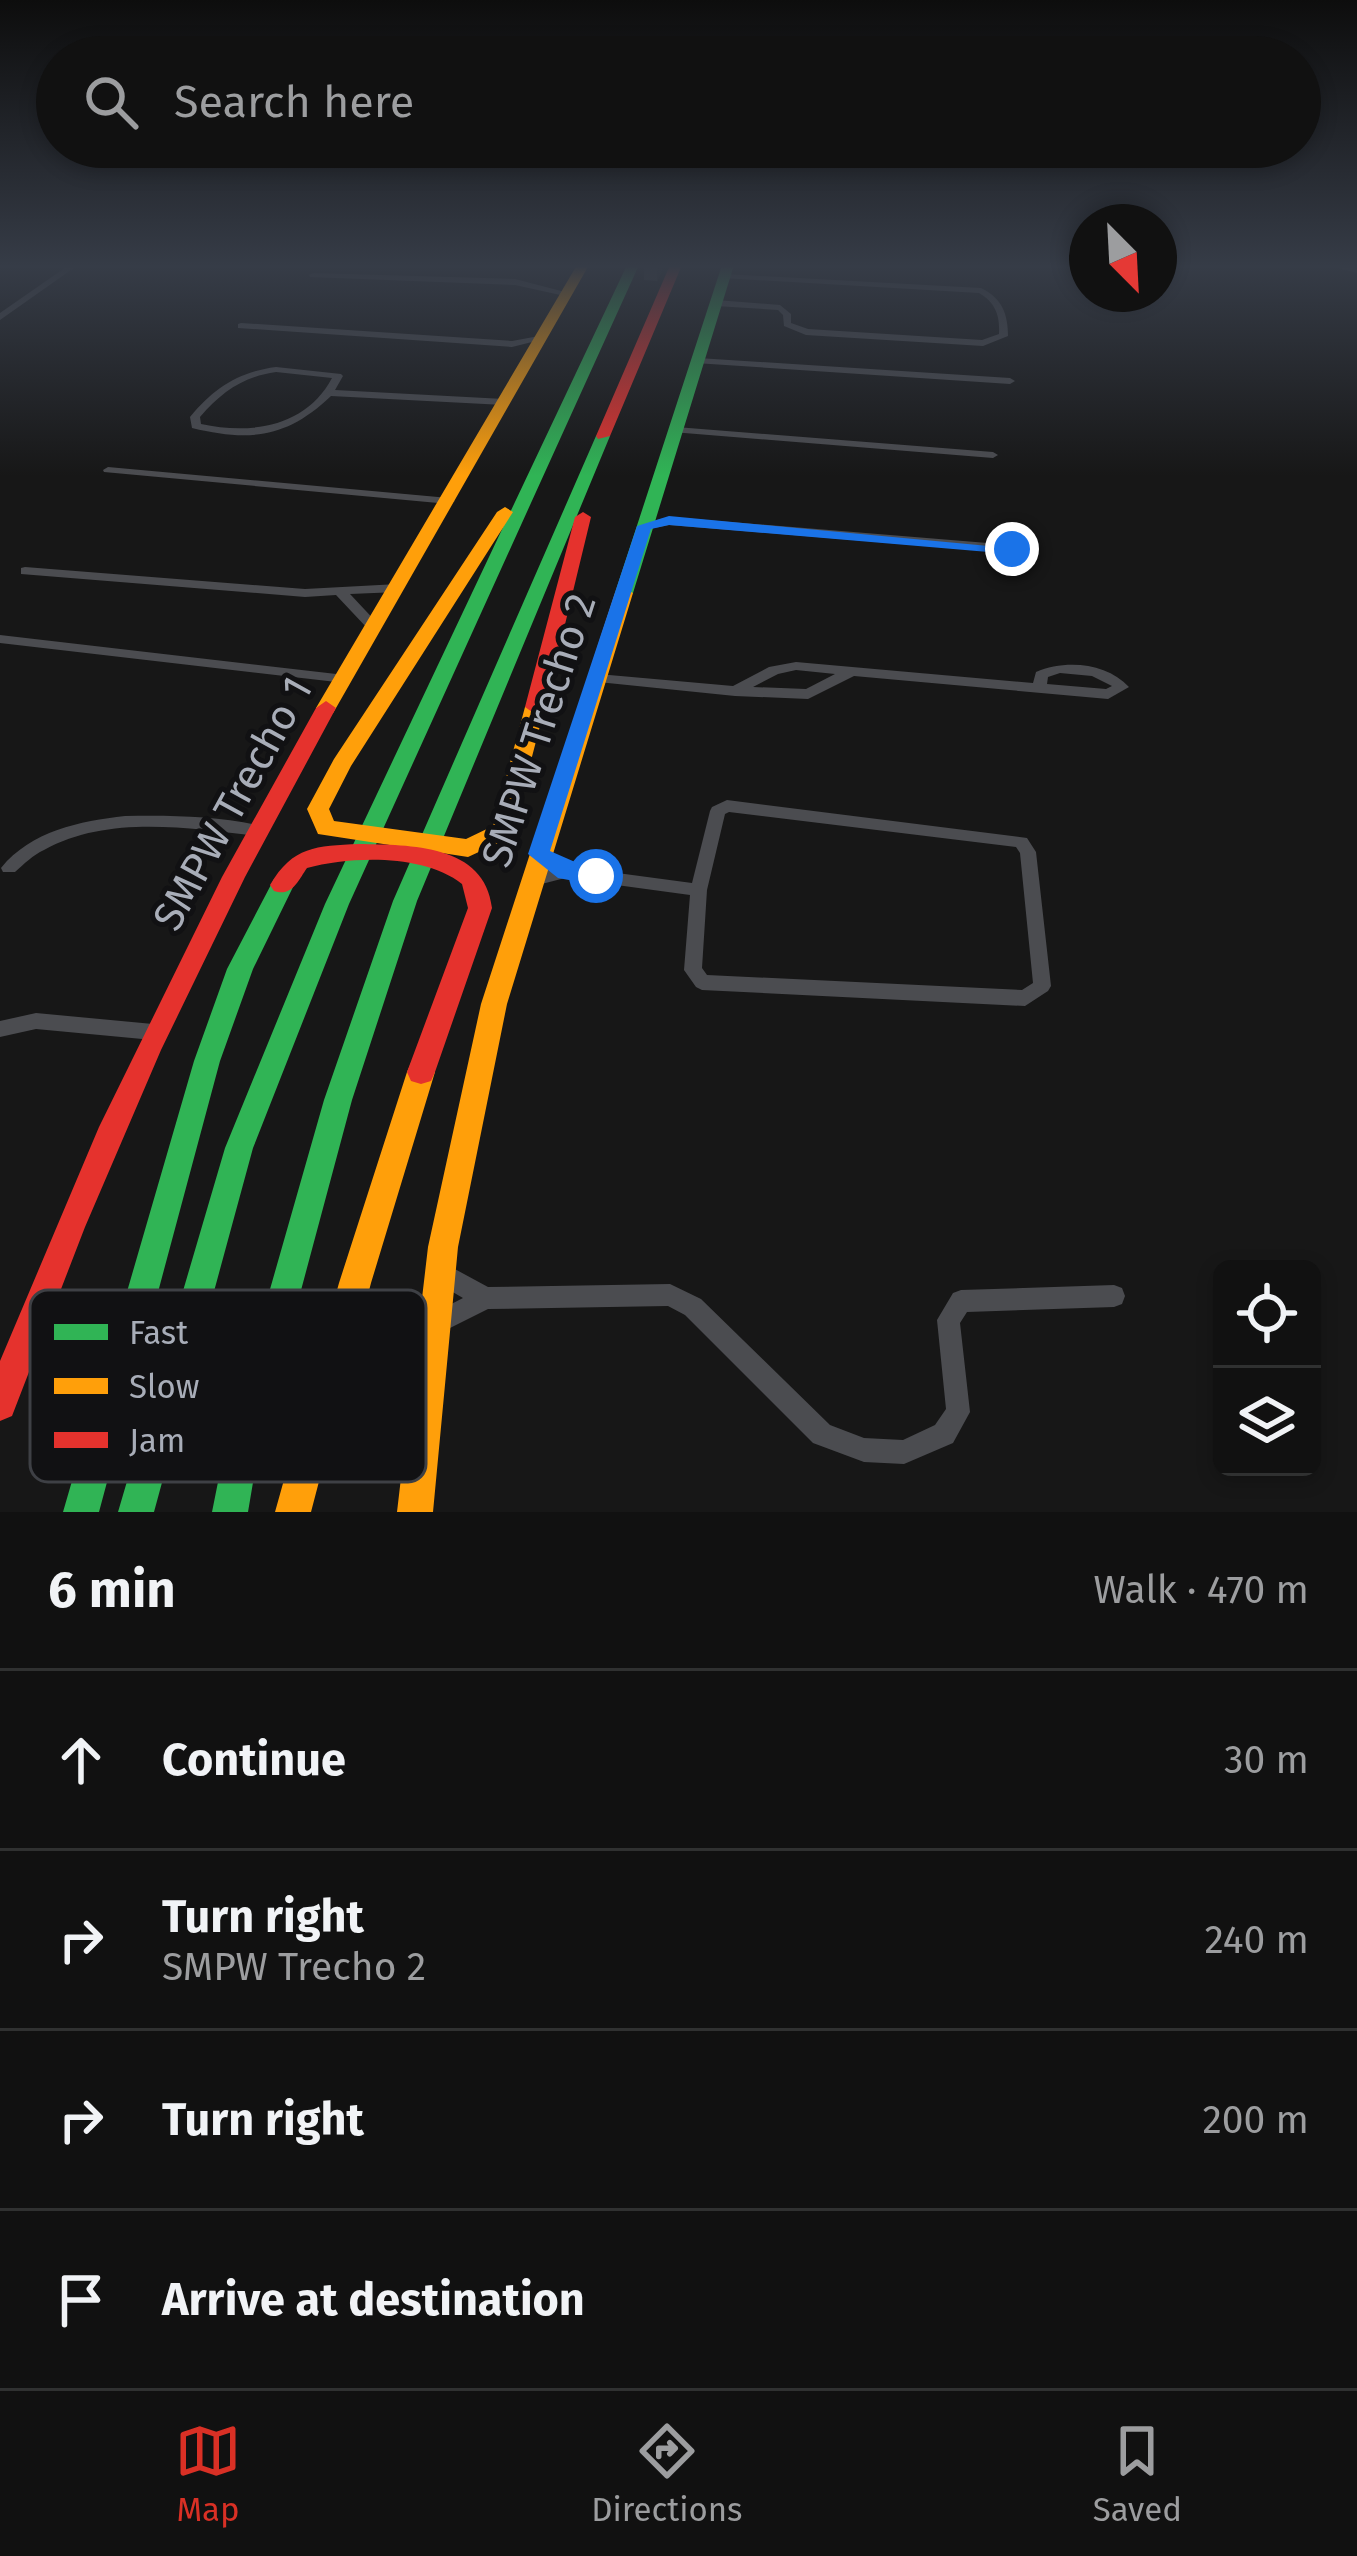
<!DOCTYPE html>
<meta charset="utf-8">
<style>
:root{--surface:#111;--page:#1e1f1f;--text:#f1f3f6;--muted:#9c9d9f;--line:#303131;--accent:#d93025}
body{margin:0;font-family:"Fira Sans",sans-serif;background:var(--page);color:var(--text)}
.controls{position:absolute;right:36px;bottom:36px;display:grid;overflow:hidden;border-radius:18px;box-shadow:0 6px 18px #0003}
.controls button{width:108px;height:108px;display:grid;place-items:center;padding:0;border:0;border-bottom:3px solid var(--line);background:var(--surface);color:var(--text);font:60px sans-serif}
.compass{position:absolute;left:1069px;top:204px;width:108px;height:108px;border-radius:50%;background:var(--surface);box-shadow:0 6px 18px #0003;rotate:156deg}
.stop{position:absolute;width:36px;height:36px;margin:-27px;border:9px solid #1a73e8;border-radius:50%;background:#fff}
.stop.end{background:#1a73e8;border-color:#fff;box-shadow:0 3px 12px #0008}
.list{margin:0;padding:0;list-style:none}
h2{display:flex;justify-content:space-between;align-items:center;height:156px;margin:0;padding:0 48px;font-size:51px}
h2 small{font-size:39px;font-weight:400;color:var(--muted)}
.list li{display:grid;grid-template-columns:78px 1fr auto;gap:36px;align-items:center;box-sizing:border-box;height:180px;padding:0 48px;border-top:3px solid var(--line)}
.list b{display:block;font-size:45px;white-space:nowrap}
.list p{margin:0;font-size:39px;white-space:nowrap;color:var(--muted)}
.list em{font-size:39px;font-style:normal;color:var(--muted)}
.icon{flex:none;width:66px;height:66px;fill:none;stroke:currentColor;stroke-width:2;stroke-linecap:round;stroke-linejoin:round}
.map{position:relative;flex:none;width:1357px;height:1512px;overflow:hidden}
.search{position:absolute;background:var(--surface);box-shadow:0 6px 18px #0003;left:36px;right:36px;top:36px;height:132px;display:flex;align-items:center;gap:30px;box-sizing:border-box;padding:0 42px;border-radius:66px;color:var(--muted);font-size:45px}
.sheet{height:876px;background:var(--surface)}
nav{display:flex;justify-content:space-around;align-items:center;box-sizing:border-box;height:168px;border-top:3px solid var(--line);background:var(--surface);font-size:33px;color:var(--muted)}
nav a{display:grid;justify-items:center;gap:6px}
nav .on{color:var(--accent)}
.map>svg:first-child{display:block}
</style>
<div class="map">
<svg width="1357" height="1512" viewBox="0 0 1357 1512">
<rect width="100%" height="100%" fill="#171717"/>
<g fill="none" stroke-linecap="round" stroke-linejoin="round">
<path fill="#4b4c50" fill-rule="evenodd" d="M69 265H78L0 320V313Z
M1327 265H1340L1357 269V273Z
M313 273 515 279 569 293 565 296 515 285 310 277 309 275Z
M725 274 981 288C1002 298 1008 314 1008 336L983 346 806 335 784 326 783 315 778 310 716 306 712 303 716 300 780 305 791 314V323L808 329 982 340 999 334C1000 316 996 303 979 293L722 278 721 276Z
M241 323 512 341 539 336 544 339 512 347 238 328V324Z
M698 358 1010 378 1015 381 1010 384 695 363V359Z
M276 367 341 374 343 376 335 390 504 399 509 402 504 405 331 396C287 438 250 442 192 428L190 417C214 388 238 372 276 367ZM276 372 332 378C306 427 251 435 201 424L200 417C222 392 242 377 276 372Z
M676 427 993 452 998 455 993 458 672 432 671 430Z
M108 467 449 498 455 501 449 504 104 472 103 470Z
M669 517 1012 545 1018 549 1012 553 669 525 645 530 639 526 641 524Z
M25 567 305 589 398 584 404 588 398 592 350 594 380 626 373 630 368 629 336 595 305 597 21 574V568Z
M0 635 345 675 352 679 345 683 0 643Z
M796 662 1033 683 1036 672C1066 659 1107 663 1129 687L1108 699 854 676 808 699 735 696 598 682 591 678 598 674 733 686 769 667ZM796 670 835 674 806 689 753 687 778 674ZM1060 673 1092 676 1112 686 1106 689 1047 684 1048 677Z
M727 800 1027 838 1036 852 1051 986 1048 991 1025 1006 702 990 696 987 684 970 690 895 565 878 530 887 524 886 522 881 524 876 565 866 692 883 710 811 712 807ZM729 812 1016 847 1020 853 1033 983 1022 990 707 975 702 968 707 890 725 814Z
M125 816C170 815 218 816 262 826L264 830 262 834 256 836C187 828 108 815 44 850 33 855 24 864 15 872H3L1 868C31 831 80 821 125 816Z
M36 1013 153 1024 160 1026 162 1032 160 1038 153 1040 36 1029 0 1037V1021Z
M440 1261 488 1287 670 1284 701 1299 830 1425 864 1438 903 1440 935 1425 946 1409 937 1320 953 1293 961 1290 1114 1285 1122 1288 1125 1296 1122 1304 1114 1307 967 1312 960 1323 970 1412 953 1443 904 1464 864 1462 813 1443 685 1315 668 1306 488 1309 436 1335 428 1332 425 1324 428 1316 463 1298 432 1280 429 1272 432 1264Z"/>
<path fill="#30b455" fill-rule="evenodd" d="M627 265H639L349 904 253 1148 154 1512H118L225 1148 325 904Z
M722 265H734L633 593 624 598 618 597 615 593Z
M603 432 610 436 417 901 352 1100 259 1447 248 1512H212L225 1447 324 1100 393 901 596 436Z
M282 876 290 879 294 885 253 969 220 1061 99 1512H63L194 1061 227 969 274 879Z"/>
<path fill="#ff9f0a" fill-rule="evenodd" d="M577 265H589L336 708 333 713H319L316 708Z
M505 507 513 512 351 766 329 809 334 821 466 839 493 826 525 707 535 700 545 707 511 837 468 857 318 834 307 809 334 759 497 512Z
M624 588 633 593 507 1004 458 1247 433 1512H397L428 1247 481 1004 615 593Z
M421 1060 431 1063 435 1072 371 1283 311 1512H275L339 1283 407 1072 411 1063Z"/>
<path fill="#e5322d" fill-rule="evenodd" d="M670 265H682L610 436 598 439 596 436Z
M583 512 591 517 545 707 535 714 525 707 575 517Z
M326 701 336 708 245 877 161 1050 85 1227 12 1416 0 1421V1361L99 1127 222 877 316 708Z
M359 844C410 845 485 844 492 908L435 1072 431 1081 421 1084 411 1081 407 1072 468 908 462 884C424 854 352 856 307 868 298 881 292 897 274 891L270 885C293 846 316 846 359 844Z"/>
</g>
<path fill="#3d3d3f" d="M665 265 657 281 644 280V267Z"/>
<path fill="#29292a" d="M659 265H665L657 281V268Z"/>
<linearGradient id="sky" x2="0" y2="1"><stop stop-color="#0d0d0d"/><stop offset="0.56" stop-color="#363c47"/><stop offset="1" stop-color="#363c47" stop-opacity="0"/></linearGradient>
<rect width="1357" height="476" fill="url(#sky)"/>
<path fill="#1a73e8" d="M669 516 1020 549 1012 554 669 525 651 529 550 851 607 876 596 885 558 878 528 854 637 526Z"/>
<g text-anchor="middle" stroke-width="10" stroke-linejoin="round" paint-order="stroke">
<g font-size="42" fill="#a8adb8" stroke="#111113">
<text transform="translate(538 730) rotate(-72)" y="15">SMPW Trecho 2</text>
<text transform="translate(232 803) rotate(-61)" y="15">SMPW Trecho 1</text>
</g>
</g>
<rect x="30" y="1290" width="396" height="192" rx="18" fill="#111113" stroke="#3e4045" stroke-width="3"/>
<rect x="54" y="1324" width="54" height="16" fill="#30b455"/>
<rect x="54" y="1378" width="54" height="16" fill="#ff9f0a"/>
<rect x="54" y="1432" width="54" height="16" fill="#e5322d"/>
<g font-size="33" fill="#a8adb8">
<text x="129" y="1344">Fast</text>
<text x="129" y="1398">Slow</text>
<text x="129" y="1452">Jam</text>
</g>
</svg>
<div class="controls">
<button><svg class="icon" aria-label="locate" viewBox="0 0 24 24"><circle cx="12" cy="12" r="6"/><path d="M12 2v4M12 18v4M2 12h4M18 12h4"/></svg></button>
<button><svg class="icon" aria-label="layers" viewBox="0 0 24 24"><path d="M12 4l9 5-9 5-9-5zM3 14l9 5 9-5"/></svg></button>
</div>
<svg class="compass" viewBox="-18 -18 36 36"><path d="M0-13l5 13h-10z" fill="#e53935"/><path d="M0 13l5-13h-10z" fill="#9c9d9f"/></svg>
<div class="stop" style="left:596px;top:876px"></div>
<div class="stop end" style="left:1012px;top:549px"></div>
<div class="search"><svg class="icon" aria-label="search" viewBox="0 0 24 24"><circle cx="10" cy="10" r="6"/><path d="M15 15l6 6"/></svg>Search here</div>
</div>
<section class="sheet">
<h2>6 min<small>Walk · 470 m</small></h2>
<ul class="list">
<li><svg class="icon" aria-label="ahead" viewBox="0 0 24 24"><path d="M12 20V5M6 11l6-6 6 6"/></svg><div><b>Continue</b></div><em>30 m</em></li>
<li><svg class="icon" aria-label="right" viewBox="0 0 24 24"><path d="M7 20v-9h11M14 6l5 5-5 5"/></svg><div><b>Turn right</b><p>SMPW Trecho 2</p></div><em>240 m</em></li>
<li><svg class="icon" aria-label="right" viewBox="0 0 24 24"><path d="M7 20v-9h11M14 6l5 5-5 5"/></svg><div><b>Turn right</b></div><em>200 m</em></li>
<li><svg class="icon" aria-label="arrive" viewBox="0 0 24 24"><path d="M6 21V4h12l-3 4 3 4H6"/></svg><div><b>Arrive at destination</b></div></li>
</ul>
</section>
<nav>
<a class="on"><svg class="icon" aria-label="map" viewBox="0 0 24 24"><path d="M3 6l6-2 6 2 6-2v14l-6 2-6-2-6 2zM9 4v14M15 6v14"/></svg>Map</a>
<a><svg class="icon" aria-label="directions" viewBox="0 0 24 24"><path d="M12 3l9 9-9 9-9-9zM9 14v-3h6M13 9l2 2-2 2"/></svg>Directions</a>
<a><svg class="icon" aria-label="saved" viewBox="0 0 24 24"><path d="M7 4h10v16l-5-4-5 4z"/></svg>Saved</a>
</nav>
